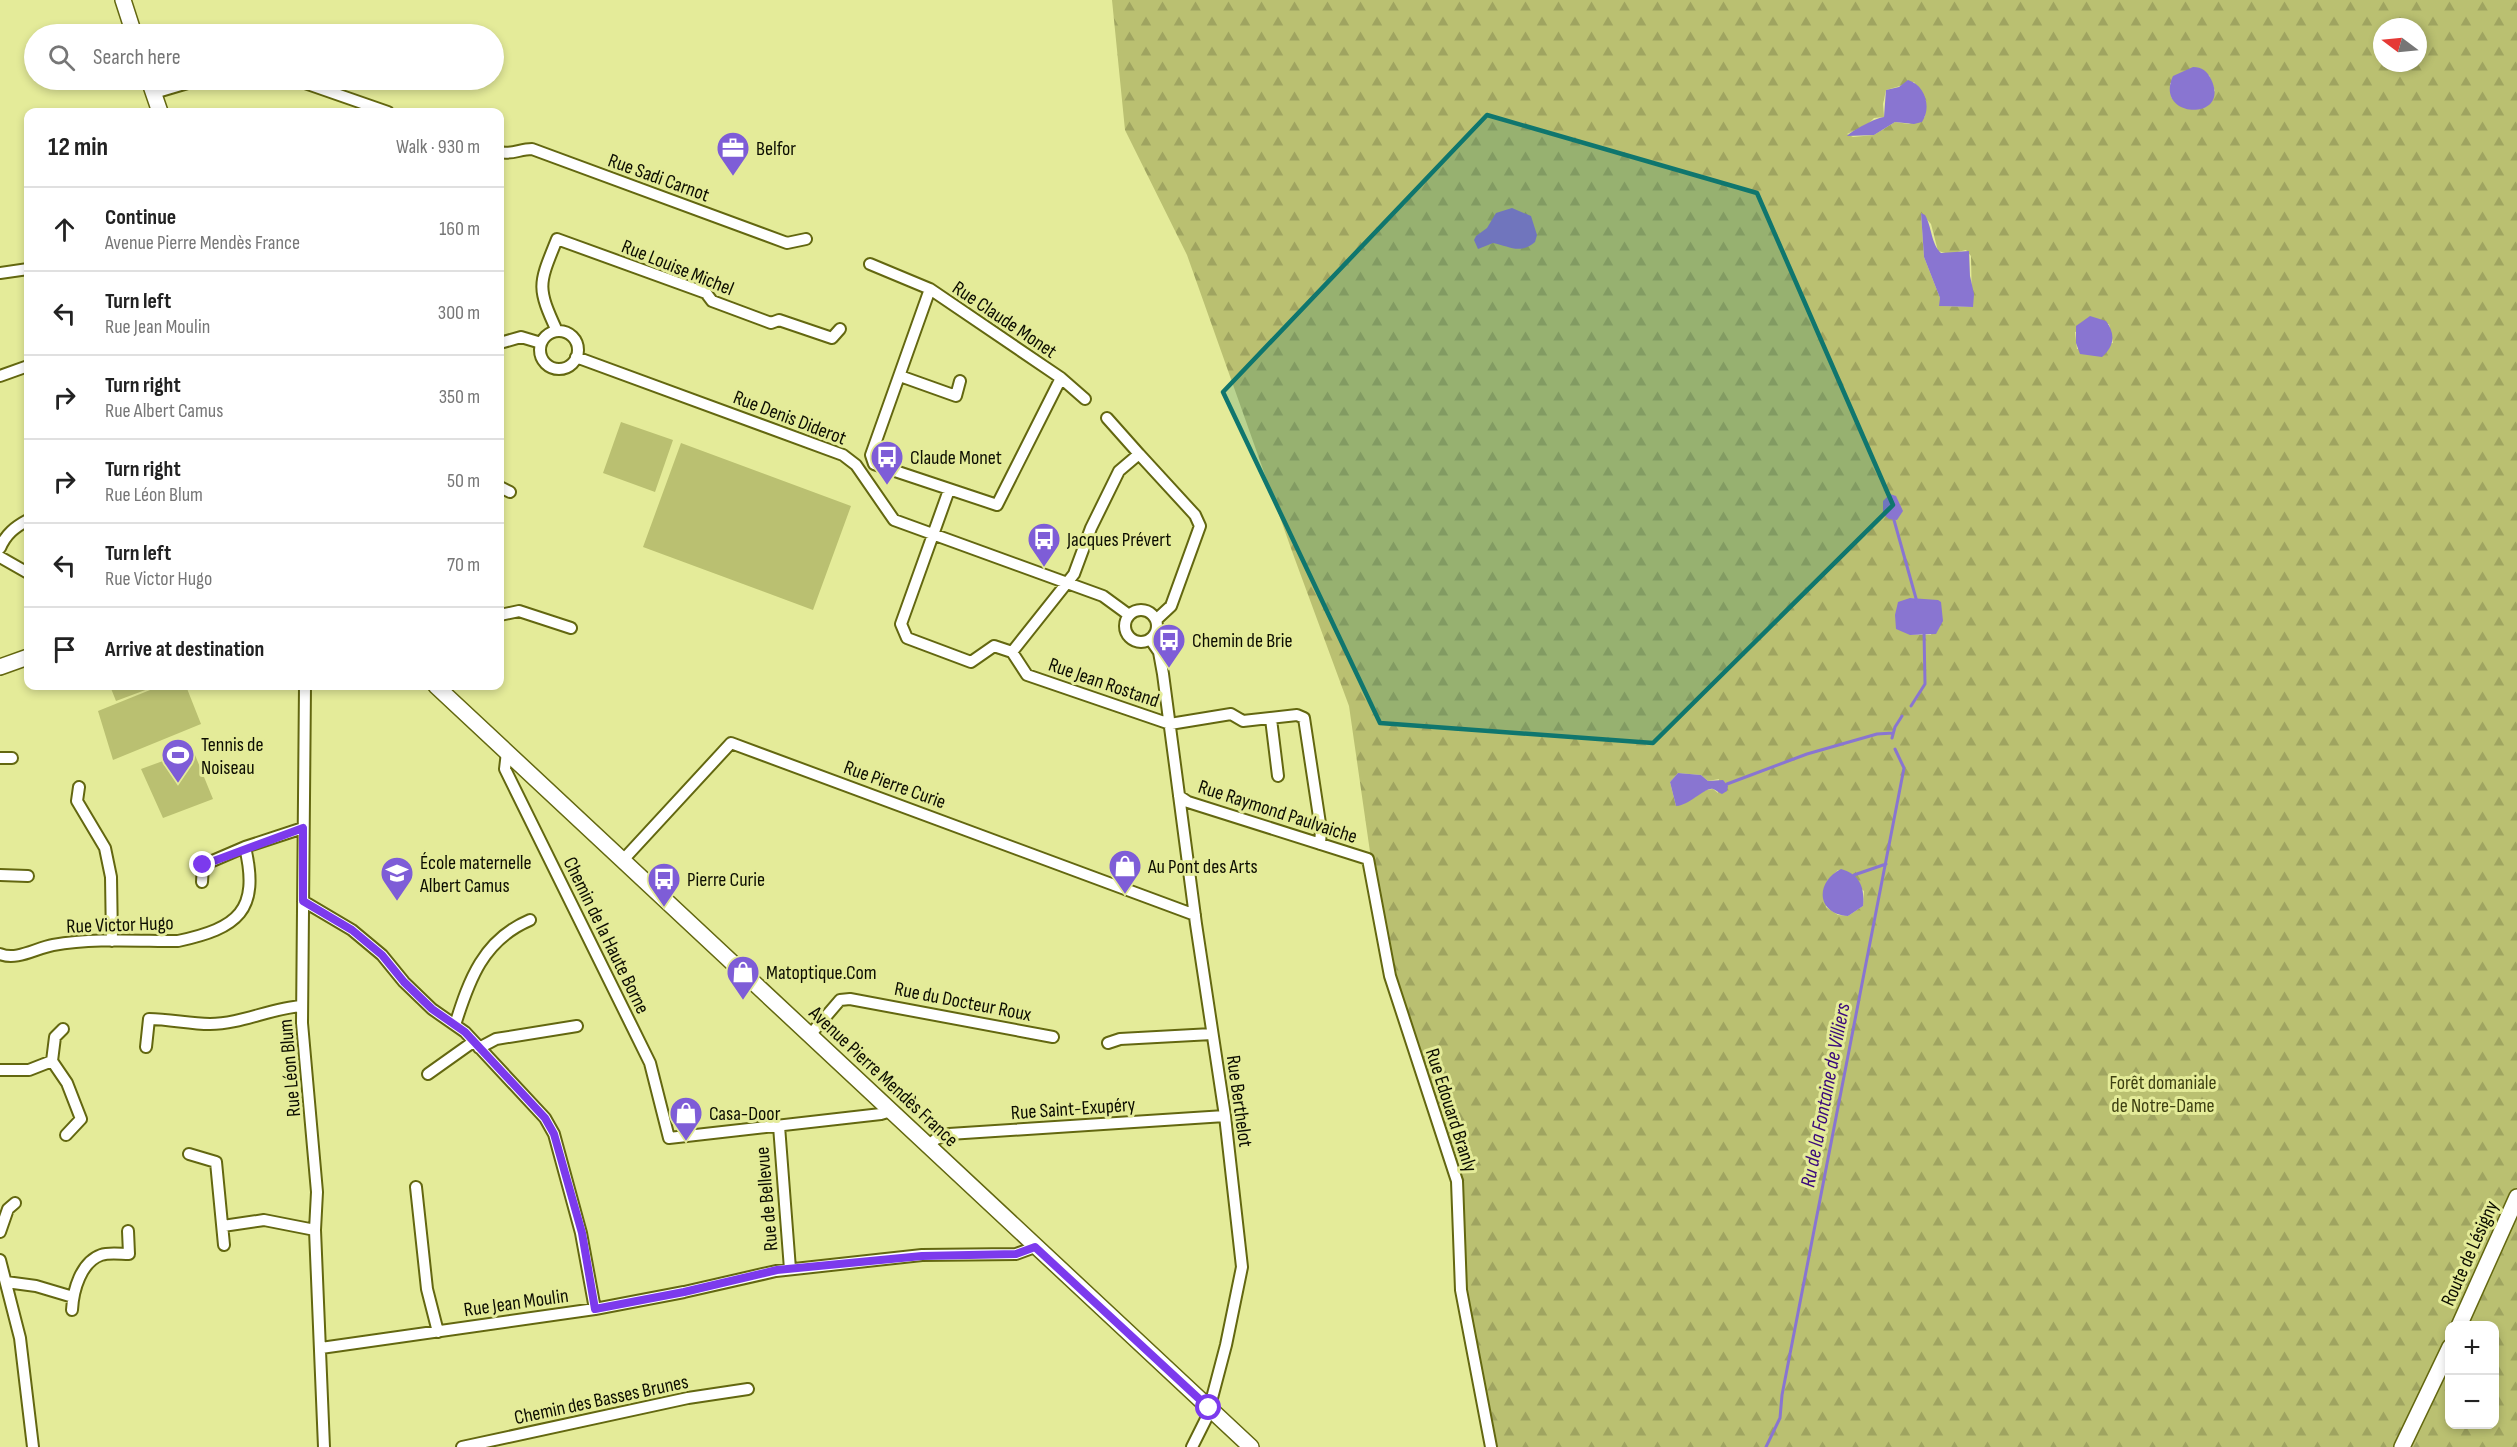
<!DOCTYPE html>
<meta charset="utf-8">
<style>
:root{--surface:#fff;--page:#f6f6f6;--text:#222;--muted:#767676;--line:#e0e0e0}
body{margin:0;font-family:"Sofia Sans Condensed",sans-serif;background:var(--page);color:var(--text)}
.controls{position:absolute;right:18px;bottom:18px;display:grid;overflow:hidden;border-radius:12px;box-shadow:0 3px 9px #0003}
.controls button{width:54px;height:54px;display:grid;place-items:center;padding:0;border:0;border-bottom:2px solid var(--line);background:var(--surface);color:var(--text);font:30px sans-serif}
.compass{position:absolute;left:2373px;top:18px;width:54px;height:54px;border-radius:50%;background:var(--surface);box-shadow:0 3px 9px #0003;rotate:286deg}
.stop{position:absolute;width:18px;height:18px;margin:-14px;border:4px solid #7c3aed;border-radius:50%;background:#fff}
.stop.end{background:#7c3aed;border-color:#fff;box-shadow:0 2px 6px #0008}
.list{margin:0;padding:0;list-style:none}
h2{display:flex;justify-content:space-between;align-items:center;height:78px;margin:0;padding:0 24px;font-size:26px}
h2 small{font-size:20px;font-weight:400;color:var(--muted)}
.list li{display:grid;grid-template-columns:39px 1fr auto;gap:18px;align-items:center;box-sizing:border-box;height:84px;padding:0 24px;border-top:2px solid var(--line)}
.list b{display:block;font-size:22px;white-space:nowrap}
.list p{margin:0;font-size:20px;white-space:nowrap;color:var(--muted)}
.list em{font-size:20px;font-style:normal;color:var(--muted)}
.icon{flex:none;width:33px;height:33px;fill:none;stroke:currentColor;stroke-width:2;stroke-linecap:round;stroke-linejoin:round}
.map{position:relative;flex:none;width:2517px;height:1447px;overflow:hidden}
.search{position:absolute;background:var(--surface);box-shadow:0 3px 9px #0003;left:24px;top:24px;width:480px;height:66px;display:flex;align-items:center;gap:15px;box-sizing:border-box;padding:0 21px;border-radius:33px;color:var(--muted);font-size:22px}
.panel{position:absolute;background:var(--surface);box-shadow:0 3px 9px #0003;left:24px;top:108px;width:480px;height:582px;border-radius:12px}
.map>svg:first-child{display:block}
</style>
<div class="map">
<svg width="2517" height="1447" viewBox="0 0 2517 1447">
<defs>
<pattern id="forest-firs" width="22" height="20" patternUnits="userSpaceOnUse" patternTransform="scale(1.5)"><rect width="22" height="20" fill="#bac071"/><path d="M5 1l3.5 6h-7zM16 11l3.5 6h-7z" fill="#9fa460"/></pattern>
</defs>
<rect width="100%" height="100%" fill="#e4eb99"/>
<path fill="#bac071" d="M621 422 673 440 655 492 603 473Z
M681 443 851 506 813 610 643 547Z
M110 686H156L116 701Z
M160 686H186L201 724 113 760 98 711Z
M193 750 213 799 163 818 141 769Z"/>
<path fill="url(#forest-firs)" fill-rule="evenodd" d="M1112 0H2517V1447H1494L1465 1291 1460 1182 1388 977 1349 706 1293 554 1187 255 1125 130ZM2382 27H2418V63H2382ZM2209 75 2215 91 2182 106 2171 97 2170 83ZM1914 82 1926 101 1925 117 1909 124 1895 122 1874 135 1853 137 1847 134 1867 125 1874 118 1884 117 1883 104 1886 90ZM1921 213 1931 224 1938 251 1949 254 1966 250 1971 256 1972 307 1940 306V298L1924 257ZM2109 324 2113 343 2077 349 2075 332ZM1910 598 1941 602 1931 635H1910ZM1678 773 1701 775 1708 781 1719 779 1718 793 1713 789 1706 790 1676 806 1670 782ZM1838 870 1864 891 1863 906 1848 916 1838 915 1826 907 1827 881ZM2450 1326H2494V1424H2450Z"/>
<path fill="#8975d1" d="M2193 67C2202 67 2207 71 2211 79 2232 122 2153 119 2173 76Z
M1908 80C1925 85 1932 107 1922 122L1914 124 1895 122 1874 135 1847 136C1850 132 1877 117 1884 117L1886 90 1899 87Z
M1512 208 1531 216 1537 235 1535 242C1520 255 1509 246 1493 243L1478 249 1474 240 1476 236 1487 228 1496 213Z
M1921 213 1925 215C1932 227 1931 244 1941 253L1969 251 1970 276 1974 294 1973 307 1939 306 1940 298 1924 257Z
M2090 316 2106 321C2116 334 2114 347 2102 357L2080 354 2076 343V326Z
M1890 494 1896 496 1903 511 1897 520 1889 519 1883 514V501Z
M1910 598 1938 600 1941 602 1943 621 1936 634 1910 635 1896 629 1895 615 1898 602Z
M1678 773 1701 775 1708 781 1723 780 1728 786 1727 791 1722 794C1719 793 1716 790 1713 789 1705 787 1689 806 1676 806L1670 782Z
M1841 869C1860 874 1865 888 1863 906L1848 916C1816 914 1815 882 1841 869Z"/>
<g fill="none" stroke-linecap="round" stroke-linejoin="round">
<path stroke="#8975d1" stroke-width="3" d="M1894 520 1917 602
M1911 706 1925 684 1924 631
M1892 738 1895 727 1902 716
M1727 784 1807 754 1877 734 1893 733
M1854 875 1886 864
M1766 1447 1780 1418 1782 1395 1904 768 1895 749"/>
<g stroke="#636710" stroke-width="14">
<path id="street" d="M296 80 388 112
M154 93 198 80
M500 152C511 155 520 149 532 149L787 243 806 239
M870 264 930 289
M0 273 28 269
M557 331C536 286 539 284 557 239L706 293 712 301 771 323 779 320 832 338 840 329
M540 350a19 19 0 1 1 38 0a19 19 0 1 1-38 0Z
M500 343 521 337 541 343
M576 357 843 455 856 465 894 520 1103 596 1129 615
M0 376 28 366
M900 376 956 396 960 381
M1061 378 997 505 874 464 871 455 930 289 1061 378 1085 399
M1107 418 1139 454
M500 487 510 492
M949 490 901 624 907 638 971 662 994 646 1012 652 1027 675 1170 724 1231 714 1243 721 1297 715 1304 718 1321 830 1320 844
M0 548C6 534 15 527 28 520
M0 557 28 573
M1125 626a16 16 0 1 1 32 0a16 16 0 1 1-32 0Z
M500 615 519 611 571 628
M1150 639 1159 652 1163 674 1196 924 1225 1116 1242 1267 1226 1345 1207 1417 1192 1447
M1012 652 1074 574 1091 528 1119 471 1139 454 1195 515 1200 526 1171 606 1157 619
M305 686 302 1023 317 1192 315 1230 324 1447
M1271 719 1278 776
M507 752 505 769 650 1063 669 1138 881 1114 891 1111
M0 758H12
M79 787 77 801 105 848 111 877 112 941
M1179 796 1188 802 1368 859 1390 976 1457 1181 1461 1290 1491 1447
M623 860 731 743 1195 915
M0 875 28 876
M202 882 203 865 245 847
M303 901 352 930 382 955 404 982 432 1009 465 1032 545 1118 554 1134 581 1233 595 1309
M0 954C17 961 36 948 53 945 94 938 137 941 178 941 238 928 260 911 245 847L303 828
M455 1025C469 980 483 940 530 920
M63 1029 55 1037 52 1061 67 1083 81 1119 66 1135
M810 1035 840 1000 850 999 1053 1037
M1108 1043 1120 1039 1212 1034
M146 1047 149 1019C170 1019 189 1024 210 1024 241 1024 271 1008 302 1006
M479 1048 496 1039 577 1026
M0 1070H29L52 1061
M428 1074 473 1042
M779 1126 790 1269
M928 1146 936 1139 949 1134 1225 1116
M189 1154 216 1162 224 1245
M416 1187 427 1289 438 1332
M223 1226 264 1220 315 1230
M0 1232 8 1209 15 1203
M0 1260 20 1338 33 1447
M6 1282 36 1286 73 1297
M72 1310C73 1290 81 1262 101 1255 109 1252 121 1254 129 1254L128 1231
M321 1348 595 1309 684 1292 776 1271 922 1255 1016 1254 1035 1247
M462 1447 688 1398 748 1389"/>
</g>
<g stroke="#636710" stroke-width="18">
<path id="secondary" d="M123 0 134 34
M149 80 160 112
M0 667 28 657
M436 686 1251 1447
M2459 1326 2517 1197
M2402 1447 2450 1347"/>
</g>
<use href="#street" stroke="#fff" stroke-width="10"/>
<use href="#secondary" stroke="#fff" stroke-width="15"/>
</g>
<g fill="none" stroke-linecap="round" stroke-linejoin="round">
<path stroke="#7c3aed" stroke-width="8" d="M203 865 303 828V901L352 930 382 955 404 982 432 1009 465 1032 545 1118 554 1134 582 1233 595 1309 684 1292 777 1270 922 1256 1016 1254 1035 1247 1209 1408"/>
</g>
<path fill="#0f766e" fill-opacity="0.2" stroke="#0f766e" stroke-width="4.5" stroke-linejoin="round" d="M1487 115 1757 193 1893 505 1653 743 1380 723 1223 392Z"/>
<defs>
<g id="office-pin" transform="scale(1.725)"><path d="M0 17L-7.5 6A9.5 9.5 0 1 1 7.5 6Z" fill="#7e5dd7" stroke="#e4eb99"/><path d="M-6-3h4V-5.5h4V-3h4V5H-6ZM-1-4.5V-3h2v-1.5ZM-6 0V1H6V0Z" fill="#fff"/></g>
<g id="bus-pin" transform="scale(1.725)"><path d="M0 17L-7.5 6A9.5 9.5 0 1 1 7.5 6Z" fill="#7e5dd7" stroke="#e4eb99"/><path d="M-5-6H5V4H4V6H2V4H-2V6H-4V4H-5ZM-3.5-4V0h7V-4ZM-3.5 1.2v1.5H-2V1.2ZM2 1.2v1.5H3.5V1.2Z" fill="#fff"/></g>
<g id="stadium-pin" transform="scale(1.725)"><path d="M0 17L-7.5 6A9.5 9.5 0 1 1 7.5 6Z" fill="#7e5dd7" stroke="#e4eb99"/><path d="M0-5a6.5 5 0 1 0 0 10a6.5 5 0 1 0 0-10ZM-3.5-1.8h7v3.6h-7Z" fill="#fff"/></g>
<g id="shop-pin" transform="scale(1.725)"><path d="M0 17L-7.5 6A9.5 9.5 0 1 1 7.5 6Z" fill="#7e5dd7" stroke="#e4eb99"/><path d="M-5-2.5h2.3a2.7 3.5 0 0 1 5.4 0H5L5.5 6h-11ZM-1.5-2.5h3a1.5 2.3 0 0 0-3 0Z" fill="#fff"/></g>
<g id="school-pin" transform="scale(1.725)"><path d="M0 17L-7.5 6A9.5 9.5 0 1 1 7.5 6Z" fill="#7e5dd7" stroke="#e4eb99"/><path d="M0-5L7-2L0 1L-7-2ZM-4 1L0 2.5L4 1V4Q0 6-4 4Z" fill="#fff"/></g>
</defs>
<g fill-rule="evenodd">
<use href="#office-pin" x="733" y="148"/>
<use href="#bus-pin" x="887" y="457"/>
<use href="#bus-pin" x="1044" y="539"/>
<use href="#bus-pin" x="1169" y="640"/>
<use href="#stadium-pin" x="178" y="755"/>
<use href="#shop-pin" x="1125" y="866"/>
<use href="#school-pin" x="397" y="873"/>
<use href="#bus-pin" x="664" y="879"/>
<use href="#shop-pin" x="743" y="972"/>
<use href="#shop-pin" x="686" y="1113"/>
</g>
<g text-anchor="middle" stroke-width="6" stroke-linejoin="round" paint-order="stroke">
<g font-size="20" fill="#0c0d00" stroke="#e4eb99" text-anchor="start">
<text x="756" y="155">Belfor</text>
<text x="910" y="464">Claude Monet</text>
<text x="1067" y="546">Jacques Prévert</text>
<text x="1192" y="647">Chemin de Brie</text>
<text x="201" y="751">Tennis de<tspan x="201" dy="23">Noiseau</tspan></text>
<text x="420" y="869">École maternelle<tspan x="420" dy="23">Albert Camus</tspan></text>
<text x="1148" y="873">Au Pont des Arts</text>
<text x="687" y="886">Pierre Curie</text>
<text x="766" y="979">Matoptique.Com</text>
<text x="709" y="1120">Casa-Door</text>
</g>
<g font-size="20" fill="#0c0d00" stroke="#e4eb99">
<text transform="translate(659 177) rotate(20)" y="7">Rue Sadi Carnot</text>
<text transform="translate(678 267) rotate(22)" y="7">Rue Louise Michel</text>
<text transform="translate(1005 319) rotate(34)" y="7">Rue Claude Monet</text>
<text transform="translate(790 417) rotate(21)" y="7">Rue Denis Diderot</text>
<text transform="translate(1104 682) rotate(19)" y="7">Rue Jean Rostand</text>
<text transform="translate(895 784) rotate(20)" y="7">Rue Pierre Curie</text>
<text transform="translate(1278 811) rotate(18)" y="7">Rue Raymond Paulvaiche</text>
<text transform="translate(120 924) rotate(-2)" y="7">Rue Victor Hugo</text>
<text transform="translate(607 935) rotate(64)" y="7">Chemin de la Haute Borne</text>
<text transform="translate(963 1001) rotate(11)" y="7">Rue du Docteur Roux</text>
<text transform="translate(289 1068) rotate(-95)" y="7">Rue Léon Blum</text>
<text transform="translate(884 1076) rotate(43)" y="7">Avenue Pierre Mendès France</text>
<text transform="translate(1240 1101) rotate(82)" y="7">Rue Berthelot</text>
<text transform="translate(1073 1108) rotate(-4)" y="7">Rue Saint-Exupéry</text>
<text transform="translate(1452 1110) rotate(72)" y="7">Rue Edouard Branly</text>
<text transform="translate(766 1199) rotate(-95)" y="7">Rue de Bellevue</text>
<text transform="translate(2469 1253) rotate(-66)" y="7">Route de Lésigny</text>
<text transform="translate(516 1302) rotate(-8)" y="7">Rue Jean Moulin</text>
<text transform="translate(601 1399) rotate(-12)" y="7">Chemin des Basses Brunes</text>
</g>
<g font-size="20" fill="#3e4012" stroke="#e4eb99">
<text x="2163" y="1089">Forêt domaniale<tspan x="2163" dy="23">de Notre-Dame</tspan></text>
</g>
<g font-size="21" font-style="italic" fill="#39087b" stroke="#e4eb99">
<text transform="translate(1825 1095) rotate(-79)" y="7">Ru de la Fontaine de Villiers</text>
</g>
</g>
</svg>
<div class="controls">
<button>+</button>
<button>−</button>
</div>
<svg class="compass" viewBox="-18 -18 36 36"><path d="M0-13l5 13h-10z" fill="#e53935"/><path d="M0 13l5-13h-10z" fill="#767676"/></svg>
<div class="stop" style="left:1209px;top:1408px"></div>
<div class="stop end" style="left:203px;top:865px"></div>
<div class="search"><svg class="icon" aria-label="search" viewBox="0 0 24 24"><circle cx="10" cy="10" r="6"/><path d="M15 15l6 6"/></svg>Search here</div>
<section class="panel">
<h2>12 min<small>Walk · 930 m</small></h2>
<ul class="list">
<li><svg class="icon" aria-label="ahead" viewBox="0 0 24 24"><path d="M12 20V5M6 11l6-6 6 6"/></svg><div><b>Continue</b><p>Avenue Pierre Mendès France</p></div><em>160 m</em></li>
<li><svg class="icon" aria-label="left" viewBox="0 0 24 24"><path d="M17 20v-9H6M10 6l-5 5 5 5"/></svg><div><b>Turn left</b><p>Rue Jean Moulin</p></div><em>300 m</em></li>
<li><svg class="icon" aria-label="right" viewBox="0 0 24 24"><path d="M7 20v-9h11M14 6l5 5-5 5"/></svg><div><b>Turn right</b><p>Rue Albert Camus</p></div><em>350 m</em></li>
<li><svg class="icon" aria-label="right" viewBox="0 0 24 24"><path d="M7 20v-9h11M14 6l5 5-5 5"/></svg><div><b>Turn right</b><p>Rue Léon Blum</p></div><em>50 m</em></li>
<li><svg class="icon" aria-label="left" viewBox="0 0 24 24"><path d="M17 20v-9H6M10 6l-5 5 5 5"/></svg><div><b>Turn left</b><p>Rue Victor Hugo</p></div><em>70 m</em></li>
<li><svg class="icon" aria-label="arrive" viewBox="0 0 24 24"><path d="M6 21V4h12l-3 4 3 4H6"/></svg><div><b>Arrive at destination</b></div></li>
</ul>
</section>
</div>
